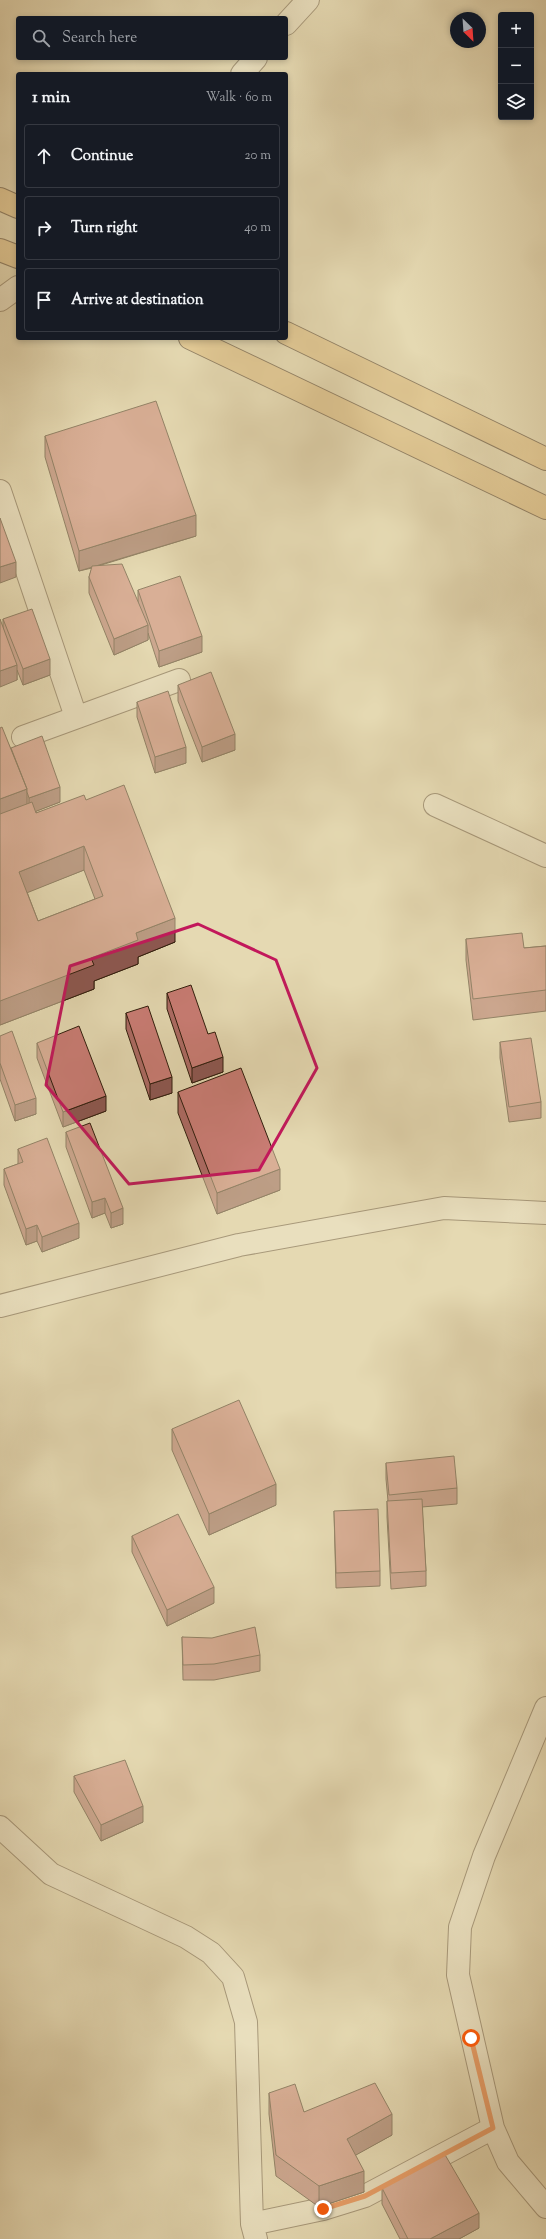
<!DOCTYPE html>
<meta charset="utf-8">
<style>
:root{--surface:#171b24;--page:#20242c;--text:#f1f3f6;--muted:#9ea1a6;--line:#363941}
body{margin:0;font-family:"Sorts Mill Goudy",serif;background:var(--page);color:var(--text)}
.controls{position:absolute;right:12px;top:12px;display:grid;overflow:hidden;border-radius:4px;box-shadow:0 2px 6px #0003}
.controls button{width:36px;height:36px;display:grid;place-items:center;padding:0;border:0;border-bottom:1px solid var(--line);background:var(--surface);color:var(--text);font:20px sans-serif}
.compass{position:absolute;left:450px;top:12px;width:36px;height:36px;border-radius:50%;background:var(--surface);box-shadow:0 2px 6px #0003;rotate:155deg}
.stop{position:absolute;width:12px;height:12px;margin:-9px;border:3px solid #ea580c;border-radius:50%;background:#fff}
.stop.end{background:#ea580c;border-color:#fff;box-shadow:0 1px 4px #0008}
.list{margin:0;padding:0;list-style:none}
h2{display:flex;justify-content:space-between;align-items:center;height:52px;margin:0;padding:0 16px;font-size:17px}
h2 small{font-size:13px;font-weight:400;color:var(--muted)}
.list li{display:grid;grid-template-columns:26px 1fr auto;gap:12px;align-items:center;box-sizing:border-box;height:64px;margin:0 8px 8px;padding:0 8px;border:1px solid var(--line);border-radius:4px}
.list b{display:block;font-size:15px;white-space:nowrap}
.list em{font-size:13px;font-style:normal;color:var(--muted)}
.icon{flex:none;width:22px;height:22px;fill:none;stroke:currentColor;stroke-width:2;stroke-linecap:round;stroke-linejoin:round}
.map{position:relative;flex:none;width:546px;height:2239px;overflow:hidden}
.search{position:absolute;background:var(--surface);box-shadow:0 2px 6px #0003;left:16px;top:16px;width:272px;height:44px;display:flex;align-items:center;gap:10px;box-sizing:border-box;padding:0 14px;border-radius:4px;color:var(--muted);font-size:15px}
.panel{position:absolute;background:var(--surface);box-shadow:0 2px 6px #0003;left:16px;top:72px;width:272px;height:268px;border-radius:4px}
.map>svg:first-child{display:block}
</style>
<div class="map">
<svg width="546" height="2239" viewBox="0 0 546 2239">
<rect width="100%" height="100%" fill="#e5d9b2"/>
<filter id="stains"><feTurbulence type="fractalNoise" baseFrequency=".005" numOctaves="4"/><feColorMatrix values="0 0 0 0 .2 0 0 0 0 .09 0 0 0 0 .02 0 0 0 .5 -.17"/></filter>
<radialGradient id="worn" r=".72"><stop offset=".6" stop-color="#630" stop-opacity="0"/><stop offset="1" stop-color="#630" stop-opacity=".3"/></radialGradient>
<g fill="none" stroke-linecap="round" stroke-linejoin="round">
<g stroke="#5d4c36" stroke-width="24">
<path id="minor" d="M286 24 308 0
M242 74 256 58
M0 300 18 287
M0 491 76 717
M23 737 179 680
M435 805 546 856
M0 1306 239 1245 444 1208 546 1213
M546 1708 484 1856 460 1927 458 1975 493 2128 508 2162 546 2207
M0 1827 51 1874 186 1937 211 1953 233 1977 246 2022 252 2224 256 2239
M252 2224 323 2209 365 2196 493 2128"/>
</g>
<g stroke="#301d0c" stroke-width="24">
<path id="major" d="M0 199 18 207
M0 250 18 257
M286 333 546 459
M190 338 546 508"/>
</g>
<use href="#minor" stroke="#eee6cd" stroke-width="22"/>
<use href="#major" stroke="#e2bc79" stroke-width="22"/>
</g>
<path fill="#ad6b64" stroke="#301d0c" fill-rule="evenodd" d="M45 436 196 536 98 566 138 602V590L202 652 159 667 148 633V640L114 655 89 593V577L92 568 79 571 45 457Z
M3 619 50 675 23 685 17 670V680L3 628Z
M178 685 235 750 202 762 178 701Z
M137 702 186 763 155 773 137 717Z
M0 728 11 749 60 802 36 811V813L86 800 175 942 138 957V964L94 981V989L0 1025ZM84 870 95 899 38 921 27 892Z
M466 939 524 948 546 946V1011L473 1020 466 960Z
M167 993 208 1034 223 1072 192 1083 167 1009Z
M126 1013 172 1093 150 1100 126 1029Z
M0 1036 36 1114 15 1121 0 1079Z
M500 1042 541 1102V1118L509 1122 500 1058Z
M37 1043 106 1111 63 1127 37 1058Z
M178 1092 280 1190 217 1214 178 1113Z
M66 1132 123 1224 111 1228 105 1213 92 1218 66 1147Z
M18 1149 79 1238 42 1252 37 1241 26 1245 4 1185V1169L18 1164Z
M172 1429 276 1505 209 1535 172 1450Z
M386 1463 457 1488V1504L422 1507 426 1571V1586L391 1589 387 1517V1501H388L386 1479Z
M334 1511 380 1571V1586L336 1588Z
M132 1536 214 1603 167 1626 132 1552Z
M182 1637 260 1655V1671L214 1680H183Z
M74 1776 143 1822 101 1841 74 1792Z
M269 2093 304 2112 392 2135 355 2155 364 2192 319 2207 276 2176 269 2114Z
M382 2188 479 2228 459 2239H400L382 2204Z"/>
<path fill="#8d5751" stroke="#301d0c" d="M196 515V536L79 571V551Z
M16 562V577L0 583V567Z
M148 625V640L114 655V639Z
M202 636V652L159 667V651Z
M50 659V675L23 685V669Z
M17 665V680L0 687V671Z
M235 734V750L202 762V747Z
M186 747V763L155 773V757Z
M60 787V802L29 814V798Z
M27 789V809L0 820V799Z
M84 846V870L19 896V872Z
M175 918V942L138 957V964L94 981V989L0 1025V1001L91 958 136 933Z
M223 1057V1072L192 1083V1068Z
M172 1077V1093L150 1100V1084Z
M106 1096V1111L63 1127V1112Z
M36 1098V1114L15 1121V1105Z
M280 1169V1190L217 1214V1193Z
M105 1198V1213L92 1218V1202Z
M123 1208V1224L111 1228V1213Z
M79 1223V1238L42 1252V1237Z
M37 1225V1241L26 1245V1229Z
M276 1484V1505L209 1535V1514Z
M214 1587V1603L167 1626V1610Z
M143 1806V1822L101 1841V1825Z
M392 2114V2135L347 2160V2139Z
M364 2171V2192L319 2207V2186Z
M479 2213V2228L459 2239H430Z"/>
<path fill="#c97c74" stroke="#301d0c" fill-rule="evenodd" d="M156 401 196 515 79 551 45 436Z
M0 518 16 562 0 567Z
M122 564 148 625 114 639 89 577 92 566Z
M180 576 202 636 159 651 138 590Z
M32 609 50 659 23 669 3 619Z
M0 619 17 665 0 671Z
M211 672 235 734 202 747 178 685Z
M168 691 186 747 155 757 137 702Z
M2 727 27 789 0 799V728Z
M42 736 60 787 29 798 27 792V789L11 748Z
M124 785 175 918 136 933 138 940 91 958 94 965 0 1001V814L32 802 36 813 84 795 86 800ZM84 846 103 896 38 921 19 872Z
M522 933 524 948 546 946V990L473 999 466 939Z
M191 985 208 1034 215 1032 223 1057 192 1068 167 993Z
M148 1006 172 1077 150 1084 126 1013Z
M79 1026 106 1096 63 1112 37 1043Z
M12 1031 36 1098 15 1105 0 1063V1036Z
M531 1038 541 1102 509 1107 500 1042Z
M241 1068 280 1169 217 1193 178 1092Z
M90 1123 123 1208 111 1213 105 1198 92 1202 66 1132Z
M47 1138 79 1223 42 1237 37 1225 26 1229 4 1169 23 1162 18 1149Z
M239 1400 276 1484 209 1514 172 1429Z
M454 1456 457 1488 389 1495 386 1463Z
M422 1499 426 1571 391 1573 387 1501Z
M378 1509 380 1571 336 1573 334 1511Z
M178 1514 214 1587 167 1610 132 1536Z
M255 1627 260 1655 214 1664 183 1665 182 1637 212 1638Z
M125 1760 143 1806 101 1825 74 1776Z
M375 2083 392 2114 347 2139 364 2171 319 2186 276 2155 269 2093 295 2084 304 2112Z
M444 2153 479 2213 430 2239H408L382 2188Z"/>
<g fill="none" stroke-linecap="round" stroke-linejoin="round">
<path stroke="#ea580c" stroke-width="5" d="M323 2209 365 2196 493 2128 471 2038"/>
</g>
<path d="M0 0H546V2239H0ZM198 924 276 960 317 1068 259 1170 129 1184 46 1085 70 966Z" fill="#e5d9b2" fill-opacity=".55" fill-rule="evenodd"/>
<path fill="none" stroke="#c2185b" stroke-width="3" stroke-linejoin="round" d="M198 924 276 960 317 1068 259 1170 129 1184 46 1085 70 966Z"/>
<rect width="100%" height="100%" filter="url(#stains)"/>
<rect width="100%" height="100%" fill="url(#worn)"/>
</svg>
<div class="controls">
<button>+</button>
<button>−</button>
<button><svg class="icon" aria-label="layers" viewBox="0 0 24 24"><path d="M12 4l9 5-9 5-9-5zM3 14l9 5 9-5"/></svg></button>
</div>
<svg class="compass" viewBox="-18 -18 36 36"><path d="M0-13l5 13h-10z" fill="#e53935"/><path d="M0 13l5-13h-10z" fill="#9ea1a6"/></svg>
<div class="stop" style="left:471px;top:2038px"></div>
<div class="stop end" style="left:323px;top:2209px"></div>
<div class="search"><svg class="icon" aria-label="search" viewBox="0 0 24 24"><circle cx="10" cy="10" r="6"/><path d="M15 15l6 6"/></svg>Search here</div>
<section class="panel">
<h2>1 min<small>Walk · 60 m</small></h2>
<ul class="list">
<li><svg class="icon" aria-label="ahead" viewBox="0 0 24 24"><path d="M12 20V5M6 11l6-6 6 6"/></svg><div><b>Continue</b></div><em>20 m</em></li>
<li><svg class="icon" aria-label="right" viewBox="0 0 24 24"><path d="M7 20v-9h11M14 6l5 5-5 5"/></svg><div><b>Turn right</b></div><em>40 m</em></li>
<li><svg class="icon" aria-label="arrive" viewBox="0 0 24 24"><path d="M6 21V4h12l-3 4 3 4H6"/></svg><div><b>Arrive at destination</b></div></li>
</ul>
</section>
</div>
